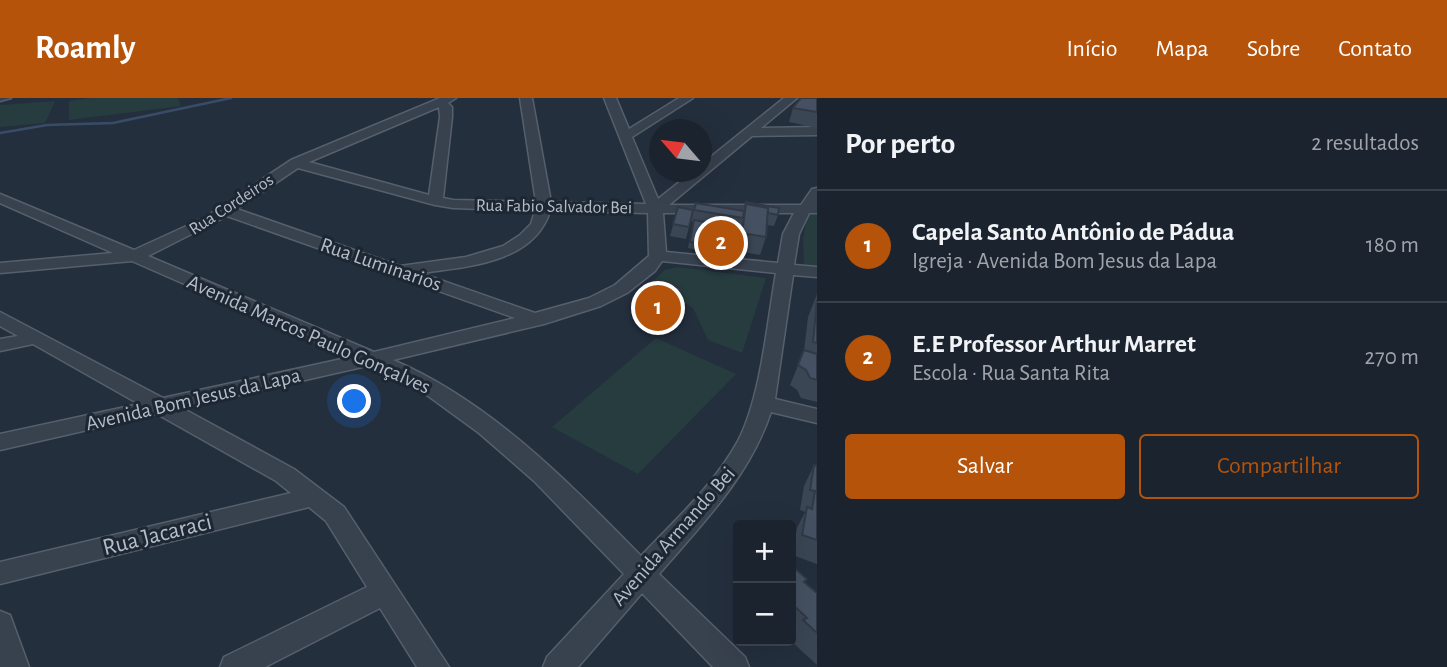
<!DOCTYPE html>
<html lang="pt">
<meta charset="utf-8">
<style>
:root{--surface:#1b232e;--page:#242b36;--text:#f1f3f6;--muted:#a0a4aa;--line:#39404a;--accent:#b45309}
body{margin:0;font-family:"Alegreya Sans",sans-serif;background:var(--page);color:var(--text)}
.controls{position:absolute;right:21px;bottom:21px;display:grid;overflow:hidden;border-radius:7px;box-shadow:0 7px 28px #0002}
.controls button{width:63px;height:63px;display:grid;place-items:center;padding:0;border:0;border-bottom:2px solid var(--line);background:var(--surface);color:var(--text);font:35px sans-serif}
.compass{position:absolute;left:649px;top:21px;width:63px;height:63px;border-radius:50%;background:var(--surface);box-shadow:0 7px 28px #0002;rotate:298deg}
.you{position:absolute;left:355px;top:304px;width:24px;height:24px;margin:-18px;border:5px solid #fff;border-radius:50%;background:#1a73e8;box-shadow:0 0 0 10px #1a73e833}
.badge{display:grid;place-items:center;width:46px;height:46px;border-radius:50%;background:var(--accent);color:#fff;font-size:23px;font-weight:700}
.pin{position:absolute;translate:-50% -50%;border:4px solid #fff;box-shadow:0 2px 7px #0006}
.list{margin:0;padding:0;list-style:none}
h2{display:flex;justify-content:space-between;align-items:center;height:91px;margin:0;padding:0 28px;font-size:30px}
h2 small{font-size:23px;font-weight:400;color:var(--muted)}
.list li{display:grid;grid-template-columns:46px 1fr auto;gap:21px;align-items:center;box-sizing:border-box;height:112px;padding:0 28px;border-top:2px solid var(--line)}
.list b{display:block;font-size:26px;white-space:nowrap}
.list p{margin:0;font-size:23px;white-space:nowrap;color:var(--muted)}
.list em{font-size:23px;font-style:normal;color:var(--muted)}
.actions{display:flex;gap:14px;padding:21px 28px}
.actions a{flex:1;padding:16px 0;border:2px solid var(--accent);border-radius:7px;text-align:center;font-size:24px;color:var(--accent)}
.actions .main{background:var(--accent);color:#fff}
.map{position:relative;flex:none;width:817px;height:569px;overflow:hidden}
header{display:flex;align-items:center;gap:42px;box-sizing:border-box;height:98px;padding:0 35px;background:var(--accent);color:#fff}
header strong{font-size:33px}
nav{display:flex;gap:38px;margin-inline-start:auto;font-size:24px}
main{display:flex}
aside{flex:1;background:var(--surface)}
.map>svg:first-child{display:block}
</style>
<header>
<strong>Roamly</strong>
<nav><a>Início</a><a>Mapa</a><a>Sobre</a><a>Contato</a></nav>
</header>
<main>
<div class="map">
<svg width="817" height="569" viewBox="0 0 817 569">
<rect width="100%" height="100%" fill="#242f3e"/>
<path fill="#263c3f" d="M91 0H178L181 8 69 22V3Z
M55 3 45 25 0 29V7Z
M808 116H817V170L804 169 803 141Z
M678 169 766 180 742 255 708 242 693 210 651 185 665 172Z
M656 240 736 276 638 376 552 329Z"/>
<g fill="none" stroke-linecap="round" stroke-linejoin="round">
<path stroke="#394c67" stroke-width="2.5" d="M0 35 47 27 113 25 231 0"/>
<g stroke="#565f6c" stroke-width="3">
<path id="minor" d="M0 0H11L0 3Z
M440 0H456L448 5 452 9V19L443 100 453 102 536 104 520 0H532L551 104 646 106 604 0H616L629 31 679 0H693L632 39 658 101 692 74H702V66L784 0H797L761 30 817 29V37L752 38 669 107H801L812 91 817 90V115H809L799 136 794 167 817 169V179L793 177 775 301 817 311V325L771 314C749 379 703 425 659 476L745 559 749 569H713L642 495 578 569H543L547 559 624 476 534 383 479 335 420 292 371 267 182 310 294 371 344 409 449 569H417L380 510 265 569H220L224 559 367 489 326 423 309 409 0 486V464L291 395 276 383 157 316 0 352V336L139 306 33 246 0 253V241L18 238 0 228V214L163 300 351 259 132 163 0 175V165L113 155 0 105V96L134 152 204 120 291 62ZM439 9 440 19 429 97 309 64ZM298 70 435 107 453 110 535 113 531 126 520 137 503 148 466 159 400 168 237 111ZM550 113 648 115 649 158 615 187 589 200 535 215 420 175C467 169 534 165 550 113ZM663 115H794L783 136 778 165 666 154ZM227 118 515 220 374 254 148 158ZM662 163 776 175C767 225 761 299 738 343 714 387 675 422 641 458 568 384 491 304 393 262L544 226 601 208 627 195 655 173Z
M0 513 10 517 29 569H0Z"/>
</g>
<use href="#minor" fill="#38414e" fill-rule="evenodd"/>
</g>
<path fill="#3b4654" d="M817 0V30L789 24 793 10Z
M746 104 778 117 774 128 767 127 766 139 760 157 737 153 739 132 730 130 728 151 726 157 688 150 693 124 691 123 696 105 743 113Z
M678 109 693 112 686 141 670 138Z
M647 196 678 202 684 205 681 218 671 223 644 208Z
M817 196V304L801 300 797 292 790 287 804 253 808 219Z
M814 367 817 368V466L792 457 797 430 805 414 800 412 804 388Z
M791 467 807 481 805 485 817 495V567L791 543 794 539 791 536Z
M738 477V494L733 489Z"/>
<path fill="#303945" d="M681 192 677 205 671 199Z
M684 205 681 218 671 223 674 210Z"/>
<path fill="#455162" stroke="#303945" stroke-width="2" d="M801 0H817V14L793 10Z
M746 104 779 110 778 117 768 115V110L746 106 745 109Z
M696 105 744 113 743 120 694 112Z
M746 106 768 110 766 139 742 135Z
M678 109 693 112 689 129 673 126Z
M694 122 730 128 728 151 690 144Z
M670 184 681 192 671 199 684 205 674 210 647 196Z
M817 202V245L813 244Z
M804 252 817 256V282L810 280 806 272 798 267Z
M814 367 817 368V442L802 437 807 409 812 411 815 393 810 392Z
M791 467 807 481 804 484 817 495V535L803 522 807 520 791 505Z"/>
<g text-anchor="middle" stroke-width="6" stroke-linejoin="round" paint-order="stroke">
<g font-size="18" fill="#b4bcc9" stroke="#1d2633">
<text transform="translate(231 106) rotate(-33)" y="6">Rua Cordeiros</text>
<text transform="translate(554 108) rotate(1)" y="6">Rua Fabio Salvador Bei</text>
</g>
<g font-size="21" fill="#b4bcc9" stroke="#1d2633">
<text transform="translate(381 166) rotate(19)" y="7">Rua Luminarios</text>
<text transform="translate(309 236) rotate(24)" y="7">Avenida Marcos Paulo Gonçalves</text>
<text transform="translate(193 301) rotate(-13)" y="7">Avenida Bom Jesus da Lapa</text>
<text transform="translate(673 438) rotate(-49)" y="7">Avenida Armando Bei</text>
</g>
<g font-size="24" fill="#b4bcc9" stroke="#1d2633">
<text transform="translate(157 436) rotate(-14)" y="8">Rua Jacaraci</text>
</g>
</g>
</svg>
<div class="controls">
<button>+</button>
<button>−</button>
</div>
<svg class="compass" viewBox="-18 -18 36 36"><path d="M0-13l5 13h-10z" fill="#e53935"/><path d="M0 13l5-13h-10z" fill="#a0a4aa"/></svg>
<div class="you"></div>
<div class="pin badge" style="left:658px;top:210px">1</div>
<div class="pin badge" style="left:721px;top:145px">2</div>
</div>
<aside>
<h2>Por perto<small>2 resultados</small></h2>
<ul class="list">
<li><span class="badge">1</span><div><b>Capela Santo Antônio de Pádua</b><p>Igreja · Avenida Bom Jesus da Lapa</p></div><em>180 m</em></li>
<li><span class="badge">2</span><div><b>E.E Professor Arthur Marret</b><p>Escola · Rua Santa Rita</p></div><em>270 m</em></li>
</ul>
<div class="actions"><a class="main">Salvar</a><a>Compartilhar</a></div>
</aside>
</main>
